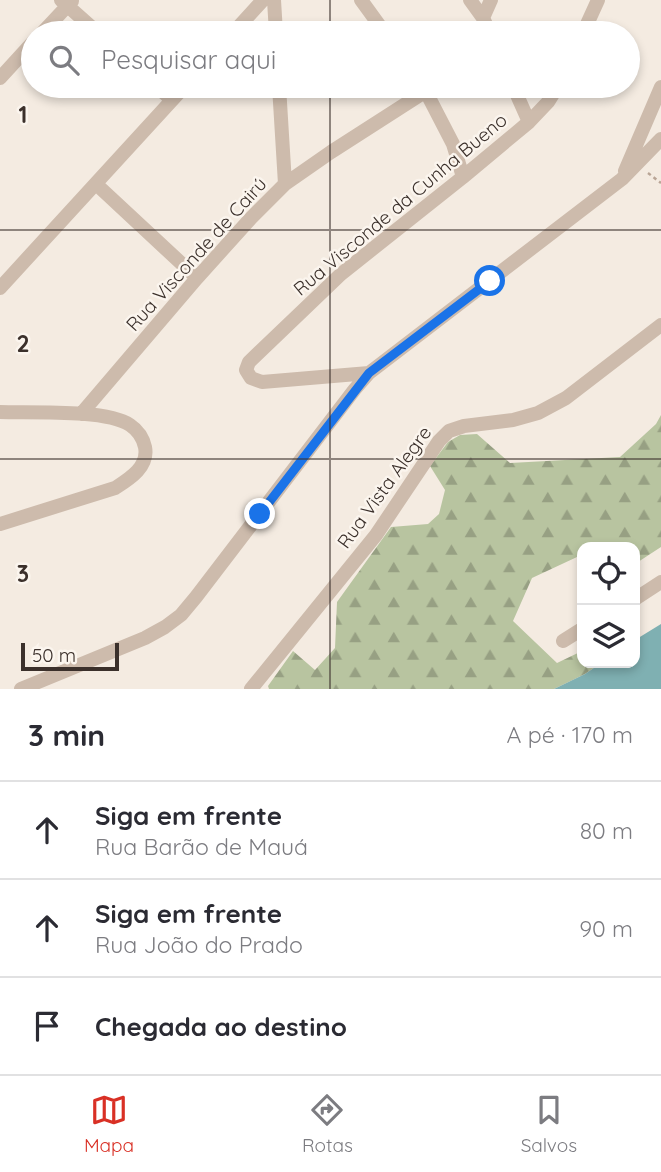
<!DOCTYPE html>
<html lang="pt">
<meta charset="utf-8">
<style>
:root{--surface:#fff;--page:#f2f2f3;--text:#2b2b33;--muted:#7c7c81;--line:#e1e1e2;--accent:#d93025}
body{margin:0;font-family:Quicksand,sans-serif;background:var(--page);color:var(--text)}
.controls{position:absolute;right:21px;bottom:21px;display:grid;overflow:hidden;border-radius:14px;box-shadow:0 4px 10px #0003}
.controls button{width:63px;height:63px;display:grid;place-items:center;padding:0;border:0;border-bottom:2px solid var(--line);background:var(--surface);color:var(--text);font:35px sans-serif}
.scale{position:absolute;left:21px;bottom:18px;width:98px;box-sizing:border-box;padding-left:7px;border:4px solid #3b302b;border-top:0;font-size:19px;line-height:24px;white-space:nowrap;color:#3b302b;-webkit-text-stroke:5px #fbf5ee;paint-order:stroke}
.stop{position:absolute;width:21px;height:21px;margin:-16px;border:5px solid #1a73e8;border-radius:50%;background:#fff}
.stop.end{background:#1a73e8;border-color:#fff;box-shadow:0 2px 7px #0008}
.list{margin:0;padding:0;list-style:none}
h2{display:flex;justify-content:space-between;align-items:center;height:91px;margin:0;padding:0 28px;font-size:30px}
h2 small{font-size:23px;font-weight:400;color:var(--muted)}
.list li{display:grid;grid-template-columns:46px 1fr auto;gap:21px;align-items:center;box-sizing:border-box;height:98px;padding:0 28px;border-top:2px solid var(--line)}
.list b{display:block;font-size:26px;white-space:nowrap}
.list p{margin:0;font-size:23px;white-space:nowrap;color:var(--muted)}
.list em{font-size:23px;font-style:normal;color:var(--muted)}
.icon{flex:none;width:38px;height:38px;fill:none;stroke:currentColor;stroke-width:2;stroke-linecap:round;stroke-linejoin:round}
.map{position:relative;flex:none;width:661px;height:689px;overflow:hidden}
.search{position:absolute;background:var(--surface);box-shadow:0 4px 10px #0003;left:21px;right:21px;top:21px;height:77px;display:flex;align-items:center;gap:18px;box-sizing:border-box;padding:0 24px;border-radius:38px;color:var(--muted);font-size:26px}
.sheet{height:385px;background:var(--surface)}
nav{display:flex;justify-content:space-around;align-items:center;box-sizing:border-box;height:98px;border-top:2px solid var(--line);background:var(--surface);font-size:19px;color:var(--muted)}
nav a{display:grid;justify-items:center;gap:4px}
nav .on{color:var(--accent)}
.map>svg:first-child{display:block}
</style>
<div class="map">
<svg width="661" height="689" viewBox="0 0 661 689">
<defs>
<pattern id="forest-firs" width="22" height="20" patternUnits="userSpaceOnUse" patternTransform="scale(1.75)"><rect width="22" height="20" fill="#b8c4a0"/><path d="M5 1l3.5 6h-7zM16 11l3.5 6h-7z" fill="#97a083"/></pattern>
</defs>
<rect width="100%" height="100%" fill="#f4ebe1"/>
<path fill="url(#forest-firs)" d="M661 415V547L638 562 635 561V547H582V557H577L532 578 513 621 557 663 582 651V663H601L585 674 554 689H269L268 686 293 651 315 670 335 648 337 602 391 527 428 524 439 514 445 490 430 466 448 442 460 435 477 434 510 463 620 457 656 424Z"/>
<path fill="#7fb0b2" d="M661 624V689H554L585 674 601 663H635V640Z"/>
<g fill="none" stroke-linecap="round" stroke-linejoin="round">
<path stroke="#b9a596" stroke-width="2.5" stroke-dasharray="3.5 3.5" stroke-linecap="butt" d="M648 173 661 183"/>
<path stroke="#cdbbac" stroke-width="14" d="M61 0 98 33
M274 0 276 33
M361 0 385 33
M470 0 483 18 490 33
M483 18 491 0
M42 33 72 1
M233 33 263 0
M583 33 598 0
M0 78 33 42
M156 86 172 100
M279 86 285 184
M423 86 453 144 463 177
M513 86 529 122
M625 171 661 87
M96 184 197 278
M0 288 185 86
M369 373 262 382 251 378 246 370 249 362 341 274 463 177 529 122 548 102 558 86
M0 412C31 413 106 409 130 425 139 431 143 438 145 447 149 467 129 479 115 488L0 524
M81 414 197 278 251 218 285 184 331 152 426 91
M635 599 661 582
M563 641 582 629
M21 689 145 638 165 627 181 615 196 597 355 389 369 373 622 179 661 139
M251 689 376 535 439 441 449 431 464 426 513 420 538 413 566 398 661 325"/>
</g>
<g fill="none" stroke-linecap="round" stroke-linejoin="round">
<path stroke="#1a73e8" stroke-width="9" d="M260 514 369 373 490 281"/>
</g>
<path fill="none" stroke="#3b302b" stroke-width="2" stroke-opacity="0.55" d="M330 0V33M330 86V689M0 230H661M0 459H661"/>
<g text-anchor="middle" stroke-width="5" stroke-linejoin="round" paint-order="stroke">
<g font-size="19" fill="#3b302b" stroke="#fbf5ee">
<text transform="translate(400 204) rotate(-40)" y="7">Rua Visconde da Cunha Bueno</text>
<text transform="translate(196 254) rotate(-48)" y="7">Rua Visconde de Cairú</text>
<text transform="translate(384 487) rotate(-54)" y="7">Rua Vista Alegre</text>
</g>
</g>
<g font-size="23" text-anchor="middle" font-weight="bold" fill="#3b302b" stroke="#fbf5ee" stroke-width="5" stroke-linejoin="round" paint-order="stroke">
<text x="23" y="123">1</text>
<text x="23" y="352">2</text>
<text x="23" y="582">3</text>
</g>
</svg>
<div class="controls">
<button><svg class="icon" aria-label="locate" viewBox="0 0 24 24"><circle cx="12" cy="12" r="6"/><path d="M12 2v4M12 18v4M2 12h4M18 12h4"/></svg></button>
<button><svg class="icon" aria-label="layers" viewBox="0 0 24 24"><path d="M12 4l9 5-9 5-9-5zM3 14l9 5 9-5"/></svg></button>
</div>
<div class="scale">50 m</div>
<div class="stop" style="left:490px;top:281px"></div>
<div class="stop end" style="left:260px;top:514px"></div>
<div class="search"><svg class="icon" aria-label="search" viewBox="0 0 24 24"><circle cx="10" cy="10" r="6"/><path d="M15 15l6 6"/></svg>Pesquisar aqui</div>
</div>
<section class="sheet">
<h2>3 min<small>A pé · 170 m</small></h2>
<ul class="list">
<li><svg class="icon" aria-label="ahead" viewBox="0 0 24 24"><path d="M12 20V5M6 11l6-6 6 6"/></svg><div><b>Siga em frente</b><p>Rua Barão de Mauá</p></div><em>80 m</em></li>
<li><svg class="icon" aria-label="ahead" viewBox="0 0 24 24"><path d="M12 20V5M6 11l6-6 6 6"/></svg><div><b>Siga em frente</b><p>Rua João do Prado</p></div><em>90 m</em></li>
<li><svg class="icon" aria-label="arrive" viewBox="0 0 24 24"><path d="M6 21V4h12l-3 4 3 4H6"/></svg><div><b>Chegada ao destino</b></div></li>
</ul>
</section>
<nav>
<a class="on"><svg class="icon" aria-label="map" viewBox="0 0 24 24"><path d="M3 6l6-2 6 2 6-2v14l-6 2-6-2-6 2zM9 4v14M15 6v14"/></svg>Mapa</a>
<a><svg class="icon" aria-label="directions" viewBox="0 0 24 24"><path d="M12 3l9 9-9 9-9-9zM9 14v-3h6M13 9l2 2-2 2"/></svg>Rotas</a>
<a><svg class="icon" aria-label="saved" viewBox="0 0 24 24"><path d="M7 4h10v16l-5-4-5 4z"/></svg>Salvos</a>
</nav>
